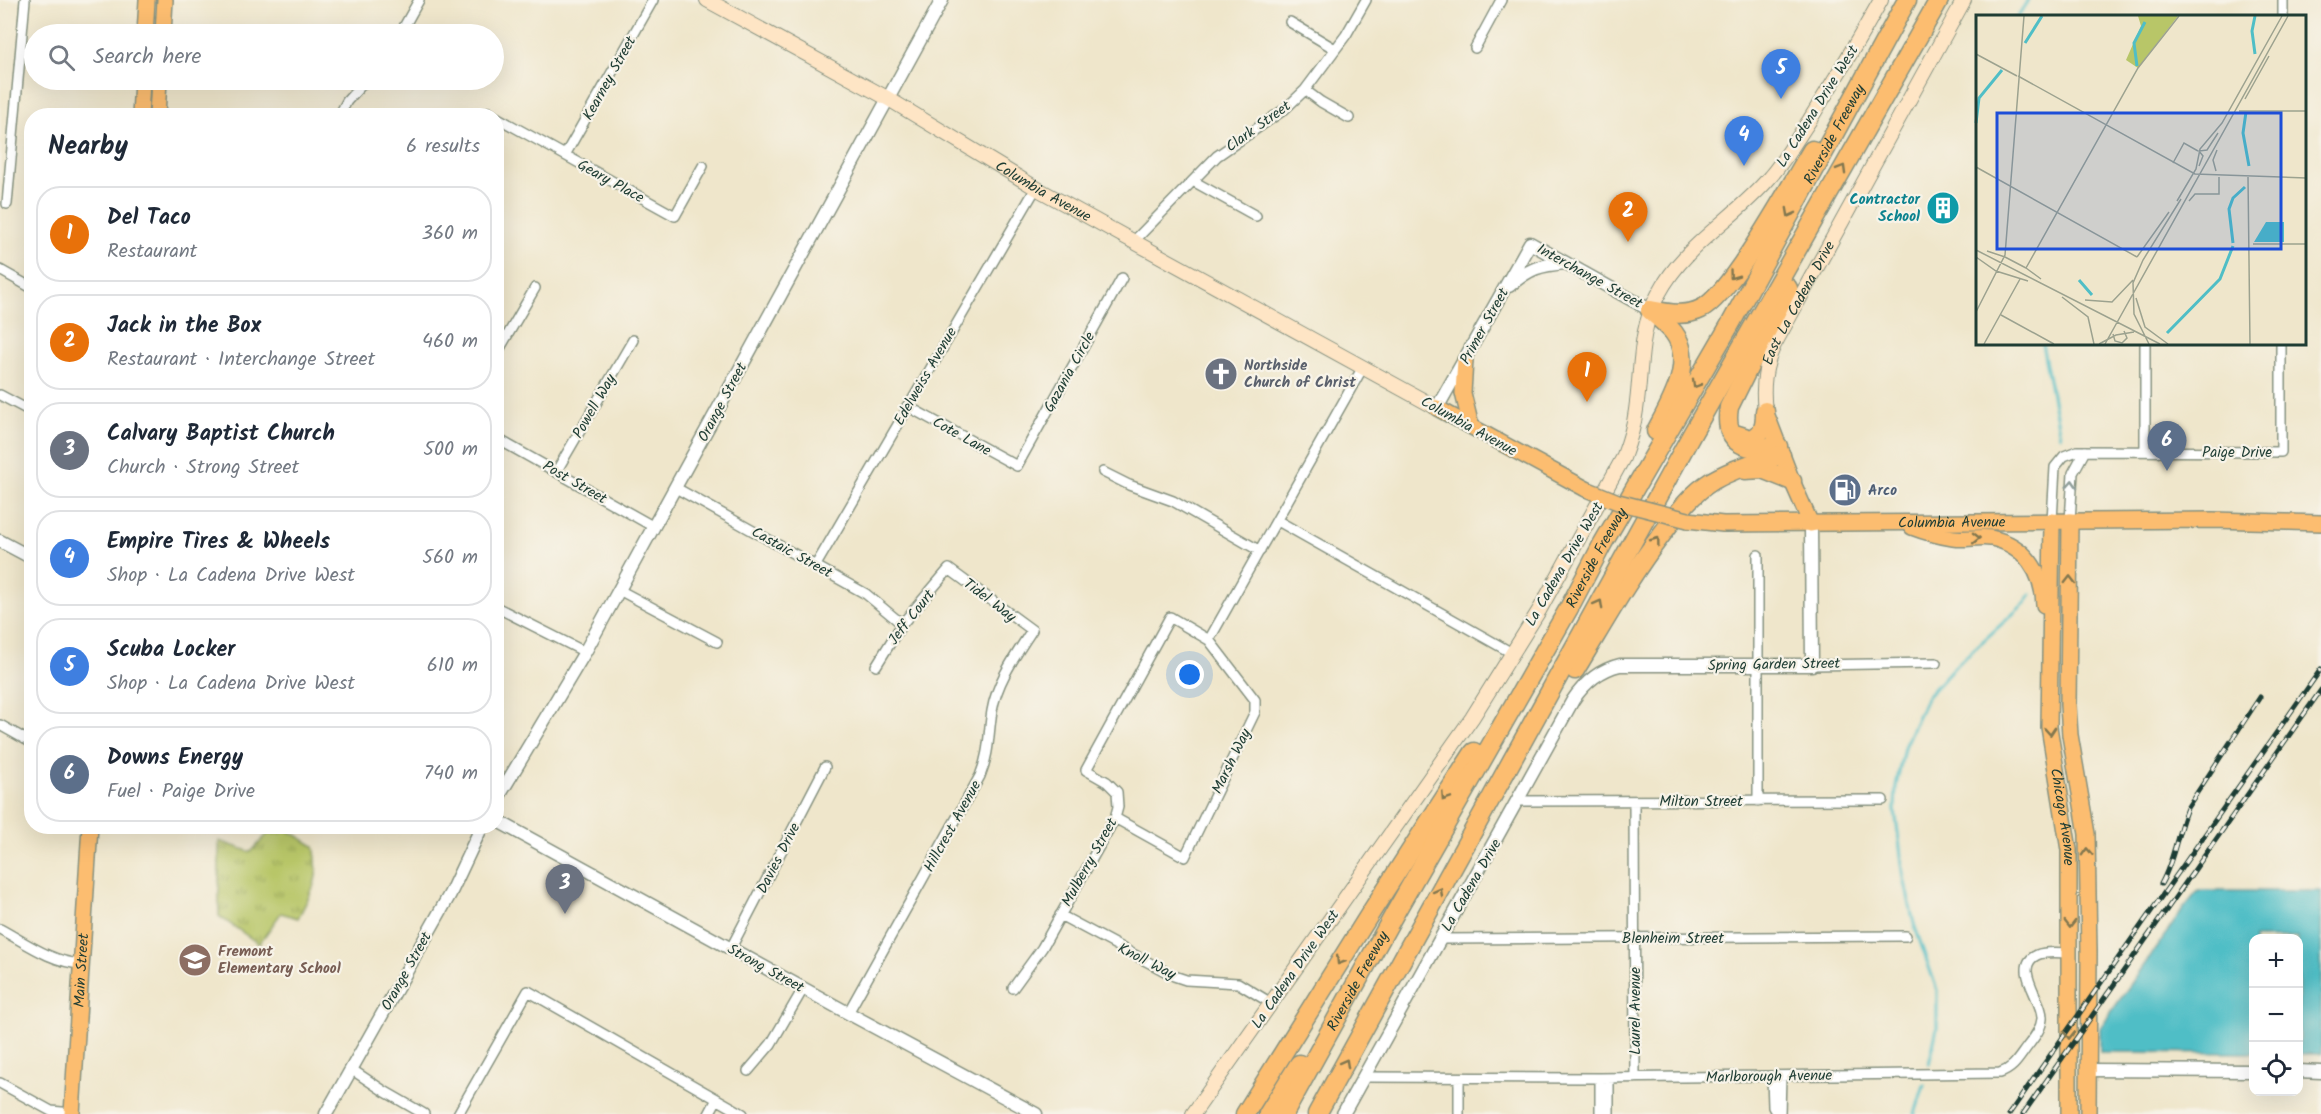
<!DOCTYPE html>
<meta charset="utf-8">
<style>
:root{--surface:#fff;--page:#f6f6f7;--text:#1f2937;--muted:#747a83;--line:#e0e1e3;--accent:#c8321e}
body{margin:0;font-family:Kalam,sans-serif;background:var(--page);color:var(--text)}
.controls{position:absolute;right:18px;bottom:18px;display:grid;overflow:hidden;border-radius:12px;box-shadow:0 6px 24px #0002}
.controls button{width:54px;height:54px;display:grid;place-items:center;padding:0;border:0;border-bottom:2px solid var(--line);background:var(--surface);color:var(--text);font:30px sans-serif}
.you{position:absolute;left:1190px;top:675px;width:21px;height:21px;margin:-15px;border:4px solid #fff;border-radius:50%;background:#1a73e8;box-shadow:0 0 0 9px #1a73e833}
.badge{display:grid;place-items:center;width:39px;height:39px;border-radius:50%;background:var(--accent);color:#fff;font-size:20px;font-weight:700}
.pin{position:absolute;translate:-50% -50px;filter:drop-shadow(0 2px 3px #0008)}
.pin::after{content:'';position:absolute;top:32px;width:21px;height:18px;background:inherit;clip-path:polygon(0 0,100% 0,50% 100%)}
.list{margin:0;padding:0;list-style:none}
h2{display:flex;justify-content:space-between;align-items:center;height:78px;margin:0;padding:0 24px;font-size:26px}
h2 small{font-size:20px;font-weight:400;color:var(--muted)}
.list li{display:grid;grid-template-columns:39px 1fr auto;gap:18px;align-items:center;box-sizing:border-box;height:96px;margin:0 12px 12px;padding:0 12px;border:2px solid var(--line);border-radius:24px}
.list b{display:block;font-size:22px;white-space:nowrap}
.list p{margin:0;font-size:20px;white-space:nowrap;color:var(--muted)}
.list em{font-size:20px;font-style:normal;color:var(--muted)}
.icon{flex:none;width:33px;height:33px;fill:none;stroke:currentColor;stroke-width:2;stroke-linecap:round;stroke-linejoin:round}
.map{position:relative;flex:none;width:2321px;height:1114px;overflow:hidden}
.search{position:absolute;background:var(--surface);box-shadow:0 6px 24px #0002;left:24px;top:24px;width:480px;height:66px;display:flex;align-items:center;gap:15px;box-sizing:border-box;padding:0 21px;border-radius:33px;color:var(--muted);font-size:22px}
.panel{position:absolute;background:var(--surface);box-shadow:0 6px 24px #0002;left:24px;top:108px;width:480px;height:726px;border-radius:24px}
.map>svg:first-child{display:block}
</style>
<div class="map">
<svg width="2321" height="1114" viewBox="0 0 2321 1114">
<defs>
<pattern id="grass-tufts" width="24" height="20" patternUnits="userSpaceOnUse" patternTransform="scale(1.5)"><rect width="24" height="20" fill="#b8c668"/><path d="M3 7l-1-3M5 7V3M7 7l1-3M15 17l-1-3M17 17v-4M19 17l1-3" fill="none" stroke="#95a256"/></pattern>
</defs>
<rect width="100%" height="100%" fill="#f7f3e8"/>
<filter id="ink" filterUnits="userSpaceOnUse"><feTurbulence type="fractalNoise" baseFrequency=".0167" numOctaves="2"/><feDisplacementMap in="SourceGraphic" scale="12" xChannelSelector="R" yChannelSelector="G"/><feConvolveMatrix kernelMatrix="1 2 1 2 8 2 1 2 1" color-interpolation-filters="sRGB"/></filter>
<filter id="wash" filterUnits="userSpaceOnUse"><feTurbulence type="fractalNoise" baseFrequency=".008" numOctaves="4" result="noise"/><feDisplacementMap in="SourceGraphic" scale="24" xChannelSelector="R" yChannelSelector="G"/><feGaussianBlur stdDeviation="1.35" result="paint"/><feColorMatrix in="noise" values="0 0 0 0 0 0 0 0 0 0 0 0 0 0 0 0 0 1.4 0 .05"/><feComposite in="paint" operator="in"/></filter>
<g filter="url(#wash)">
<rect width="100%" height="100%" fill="#efe6cb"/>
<path fill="url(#grass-tufts)" stroke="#6c824e" stroke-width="1.5" d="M275 826 283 827 314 846C321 880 313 889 298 918L281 913 259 944 219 916V841L251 852Z"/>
<path fill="#4fbec6" stroke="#377e7d" stroke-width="1.5" d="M2198 891H2321V1054H2299L2298 938H2254L2253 1053 2100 1052V1028L2184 908Z"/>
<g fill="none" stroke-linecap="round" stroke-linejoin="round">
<path stroke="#4fbec6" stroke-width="3" d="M2018 16 2028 0
M2042 344 2060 436
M1929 1064 1937 1028V990L1914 924 1904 878 1895 810 1896 786 1904 747 1926 698 1952 669 2025 603 2031 594
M1915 1114 1924 1085"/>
</g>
</g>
<g filter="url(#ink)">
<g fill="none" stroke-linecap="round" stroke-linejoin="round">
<g stroke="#879280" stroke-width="12">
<path id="minor" d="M2283 16V0
M1290 22 1335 49
M400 34 419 0
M1475 48 1501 0
M1305 90 1321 102 1349 118
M339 116 347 101 366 80
M486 116 488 112 494 116
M496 117 675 216 703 166
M565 155 653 0
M1193 181 1256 216
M7 204 25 0
M1135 240 1217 156 1285 109 1305 90 1346 35 1366 0
M0 270 32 288
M2145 344V451
M496 355 535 288
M0 395 32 412
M907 406 1017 466 1122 278
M496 438 654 527
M556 472 633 340
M1103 472 1129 485 1173 501 1260 551
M676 488 866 594 902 624
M1278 521 1512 653
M2052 521 2055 467 2064 456 2077 451 2281 452V344
M2070 521 2073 473 2085 451
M816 565 1036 188
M619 590 717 642
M496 607 585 652
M1209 640 1363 367
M1812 665 1936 663
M0 725 32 743
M1518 801 1883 800
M1634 801 1635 1078
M1758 801V555
M1060 915 1174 976 1186 980 1238 983 1271 1003
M0 929C26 943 51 962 81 964
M1440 939 1906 936
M731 948 825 767
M1013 988 1042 948 1115 818 1118 807 1117 792 1107 782 1086 770 1170 617 1209 640 1255 700V712L1185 857 1115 818
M848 1013 980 776C990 751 988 735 992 711 997 681 1016 655 1032 630L949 569 902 624 876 666
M351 1069 384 1091 424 1114
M748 1071 771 1044 803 989
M1772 1076 1773 1107 1777 1114
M1363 1077 1600 1078 2000 1073C2014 1068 2018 1059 2027 1047 2033 1039 2041 1030 2042 1019 2044 1001 2011 967 2037 955 2046 951 2060 953 2070 953
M1600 1078V1114
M1459 1079V1114
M0 1083 51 1111 72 1113
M458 1114 528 991 743 1114
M709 1114 717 1099
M1609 1114V1078
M1780 1114 1781 1076"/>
</g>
<g stroke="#879280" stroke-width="15">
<path id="tertiary" d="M1509 286C1530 268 1540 265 1566 263
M1437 408 1530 243 1650 310
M0 541 32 558
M496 801 585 652 942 0
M496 820 848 1013 1036 1114
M2088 1070 2254 1071
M2298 1071 2321 1072
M326 1114 450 894 482 826
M1343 1114 1573 700C1585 682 1599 670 1620 665H1812L1811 524"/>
</g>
<g stroke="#879280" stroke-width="16">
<g id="secondary">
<path id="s1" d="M707 0 887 98 1036 188 1437 408"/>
<path id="s2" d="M1765 411C1762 387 1764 367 1774 345L1964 0"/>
<path d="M1193 1114 1472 718 1540 609 1623 458C1629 442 1634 427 1636 410 1642 370 1638 332 1658 295 1685 243 1734 220 1770 177 1785 160 1796 140 1809 121 1834 81 1858 41 1881 0"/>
</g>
</g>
<g stroke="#879280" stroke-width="18">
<g id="primary">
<path d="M145 34 147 0"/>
<path d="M163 34 165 0"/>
<path d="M140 116 142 80"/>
<path d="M157 116 159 80"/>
<path d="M1465 360 1463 393 1471 426"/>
<path d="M1437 408 1586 489"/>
<path d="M1766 413 1792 481 1811 524"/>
<path id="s3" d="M1688 520 1723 524 2213 520 2321 523"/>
<path id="s4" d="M2052 521 2049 727 2069 850V1114"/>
<path d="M2070 521 2068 705 2070 735 2087 834 2089 952 2088 1114"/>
<path d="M1912 527C1925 532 1940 536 1953 538 1966 540 1979 536 1991 538 2025 545 2043 572 2044 605"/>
<path id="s5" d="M72 1114 90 826"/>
</g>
</g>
<g stroke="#879280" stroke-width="21">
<g id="motorway">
<path d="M1650 310C1667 313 1685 317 1701 309 1730 296 1792 183 1812 150"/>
<path d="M1650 310C1658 318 1668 325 1674 333 1696 363 1670 404 1656 431"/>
<path d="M1735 434 1751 439C1765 433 1765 424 1765 411"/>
<path d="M1778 446C1746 452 1723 445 1729 407L1788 288"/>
<path d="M1745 470 1762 469 1792 481"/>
<path d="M1575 670C1603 624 1629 577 1662 534 1677 514 1691 494 1712 481 1735 468 1757 462 1781 455"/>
<path d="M1245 1114 1373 909 1474 752"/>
<path d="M1268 1114 1299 1064"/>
<path id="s6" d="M1284 1114 1395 913 1569 608 1603 543 1731 323 1907 0"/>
<path d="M1317 1114 1692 434 1939 0"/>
</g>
</g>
<use href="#minor" stroke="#fff" stroke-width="9"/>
<use href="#tertiary" stroke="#fff" stroke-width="12"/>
<use href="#secondary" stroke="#fee5c5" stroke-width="14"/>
<use href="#primary" stroke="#fcbd6f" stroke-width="15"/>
<use href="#motorway" stroke="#fcbd6f" stroke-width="18"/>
<g stroke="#1f3d34" stroke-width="5">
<path id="rail" d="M2161 884C2174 861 2177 833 2187 808L2260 697
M2009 1114 2321 669
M2023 1114 2321 690"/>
</g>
<use href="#rail" stroke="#f7f3e8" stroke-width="3" stroke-dasharray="9" stroke-linecap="butt"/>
<g stroke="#879280" stroke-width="18" stroke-linecap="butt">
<path id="primary-bridge" d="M1586 489 1618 502 1688 520"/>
</g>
<use href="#primary-bridge" stroke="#fcbd6f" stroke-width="15"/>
</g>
<defs><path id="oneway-chevron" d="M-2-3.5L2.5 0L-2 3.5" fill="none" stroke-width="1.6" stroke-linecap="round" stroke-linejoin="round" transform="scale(1.5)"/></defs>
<g stroke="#82774f">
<use href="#oneway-chevron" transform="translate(1842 169) rotate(-60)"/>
<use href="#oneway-chevron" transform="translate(1790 213) rotate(118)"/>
<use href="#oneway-chevron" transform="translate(1733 275) rotate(126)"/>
<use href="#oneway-chevron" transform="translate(1696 384) rotate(120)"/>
<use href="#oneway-chevron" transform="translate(1976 538) rotate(-1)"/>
<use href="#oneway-chevron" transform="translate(1656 541) rotate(-53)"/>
<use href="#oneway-chevron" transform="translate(2070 580) rotate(-90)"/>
<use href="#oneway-chevron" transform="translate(1599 604) rotate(-61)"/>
<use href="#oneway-chevron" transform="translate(2050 731) rotate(86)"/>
<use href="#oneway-chevron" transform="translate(1445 797) rotate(123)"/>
<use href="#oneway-chevron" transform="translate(2087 852) rotate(-92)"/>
<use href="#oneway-chevron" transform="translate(1439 892) rotate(-61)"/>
<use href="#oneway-chevron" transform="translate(2070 924) rotate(90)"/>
<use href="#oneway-chevron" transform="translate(1340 961) rotate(122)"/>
<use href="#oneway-chevron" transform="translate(2069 1035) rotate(90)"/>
<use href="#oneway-chevron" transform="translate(1345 1063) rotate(-61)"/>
</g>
<use stroke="#8f9e9a" href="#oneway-chevron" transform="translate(2072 484) rotate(-87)"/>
</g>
<defs>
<g id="building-disc" transform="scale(1.725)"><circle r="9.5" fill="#0f9aa8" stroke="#f7f3e8"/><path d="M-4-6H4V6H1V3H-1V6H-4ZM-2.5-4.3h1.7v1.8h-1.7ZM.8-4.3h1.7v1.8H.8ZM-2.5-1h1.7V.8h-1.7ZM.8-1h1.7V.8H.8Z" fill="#fff"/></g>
<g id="church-disc" transform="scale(1.725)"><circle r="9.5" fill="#6b7280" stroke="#f7f3e8"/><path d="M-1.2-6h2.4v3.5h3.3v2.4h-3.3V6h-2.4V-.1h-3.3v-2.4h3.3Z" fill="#fff"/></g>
<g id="fuel-disc" transform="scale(1.725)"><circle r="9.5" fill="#5c6f8a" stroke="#f7f3e8"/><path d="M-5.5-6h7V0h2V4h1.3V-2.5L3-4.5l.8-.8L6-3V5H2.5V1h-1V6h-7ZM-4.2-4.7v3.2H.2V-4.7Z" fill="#fff"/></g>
<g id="school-disc" transform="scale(1.725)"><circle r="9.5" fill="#8d6e63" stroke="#f7f3e8"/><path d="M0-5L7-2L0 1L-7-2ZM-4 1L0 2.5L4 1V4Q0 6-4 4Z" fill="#fff"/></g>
</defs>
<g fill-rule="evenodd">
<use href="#building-disc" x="1943" y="208"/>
<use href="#church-disc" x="1221" y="374"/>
<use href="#fuel-disc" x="1845" y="490"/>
<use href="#school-disc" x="195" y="960"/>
</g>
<g text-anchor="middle" stroke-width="4.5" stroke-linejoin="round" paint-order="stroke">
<g font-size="15" fill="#1f3d34" stroke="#f7f3e8">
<text transform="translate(609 78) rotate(-61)" y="5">Kearney Street</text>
<text transform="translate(1817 106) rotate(-58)" y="5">La Cadena Drive West</text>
<text transform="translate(1258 126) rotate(-36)" y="5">Clark Street</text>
<text dy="5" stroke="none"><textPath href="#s6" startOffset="1124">Riverside Freeway</textPath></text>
<text transform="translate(611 181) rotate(29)" y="5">Geary Place</text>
<text dy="5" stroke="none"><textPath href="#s1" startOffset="387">Columbia Avenue</textPath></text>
<text transform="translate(1590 276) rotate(29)" y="5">Interchange Street</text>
<text dy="5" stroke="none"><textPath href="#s2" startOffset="116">East La Cadena Drive</textPath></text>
<text transform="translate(1484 326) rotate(-61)" y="5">Primer Street</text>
<text transform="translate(1069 372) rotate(-61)" y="5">Gazania Circle</text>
<text transform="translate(925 376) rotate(-60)" y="5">Edelweiss Avenue</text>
<text transform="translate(722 402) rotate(-62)" y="5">Orange Street</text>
<text transform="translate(594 406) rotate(-60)" y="5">Powell Way</text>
<text transform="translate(1469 426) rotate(29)" y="5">Columbia Avenue</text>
<text transform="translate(962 436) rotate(29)" y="5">Cote Lane</text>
<text x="2237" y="457">Paige Drive</text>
<text transform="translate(575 482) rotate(30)" y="5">Post Street</text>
<text dy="5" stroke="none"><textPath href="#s3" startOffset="264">Columbia Avenue</textPath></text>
<text transform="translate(792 552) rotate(29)" y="5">Castaic Street</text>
<text dy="5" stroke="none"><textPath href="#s6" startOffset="638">Riverside Freeway</textPath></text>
<text transform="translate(1564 564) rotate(-60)" y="5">La Cadena Drive West</text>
<text transform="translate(990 600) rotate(37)" y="5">Tidel Way</text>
<text transform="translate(911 617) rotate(-52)" y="5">Jeff Court</text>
<text transform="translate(1774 664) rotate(-1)" y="5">Spring Garden Street</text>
<text transform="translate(1231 761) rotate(-64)" y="5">Marsh Way</text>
<text x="1701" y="806">Milton Street</text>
<text dy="5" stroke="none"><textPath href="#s4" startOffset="297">Chicago Avenue</textPath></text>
<text transform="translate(952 826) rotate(-61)" y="5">Hillcrest Avenue</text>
<text transform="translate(778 858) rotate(-63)" y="5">Davies Drive</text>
<text transform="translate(1089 862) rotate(-61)" y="5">Mulberry Street</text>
<text transform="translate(1471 885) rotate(-60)" y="5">La Cadena Drive</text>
<text x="1673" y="943">Blenheim Street</text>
<text transform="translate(1147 961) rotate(27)" y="5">Knoll Way</text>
<text transform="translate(766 968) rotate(29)" y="5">Strong Street</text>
<text transform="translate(1295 969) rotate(-55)" y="5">La Cadena Drive West</text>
<text dy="5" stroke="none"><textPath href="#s5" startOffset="144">Main Street</textPath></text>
<text transform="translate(406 971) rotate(-61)" y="5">Orange Street</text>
<text dy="5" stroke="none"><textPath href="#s6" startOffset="152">Riverside Freeway</textPath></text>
<text transform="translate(1635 1011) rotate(-90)" y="5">Laurel Avenue</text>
<text transform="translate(1769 1076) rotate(-1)" y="5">Marlborough Avenue</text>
</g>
<g font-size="15" font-weight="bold" fill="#0d838f" stroke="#f7f3e8" text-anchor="end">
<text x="1920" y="204">Contractor<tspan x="1920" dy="17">School</tspan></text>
</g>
<g font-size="15" font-weight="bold" fill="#5b616d" stroke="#f7f3e8" text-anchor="start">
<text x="1244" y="370">Northside<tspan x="1244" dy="17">Church of Christ</tspan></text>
</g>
<g font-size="15" font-weight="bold" fill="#4e5e75" stroke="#f7f3e8" text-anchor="start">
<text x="1868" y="495">Arco</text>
</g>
<g font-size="15" font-weight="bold" fill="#785e54" stroke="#f7f3e8" text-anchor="start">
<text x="218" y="956">Fremont<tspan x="218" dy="17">Elementary School</tspan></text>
</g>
</g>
<g transform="translate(1976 15)">
<rect width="330" height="330" fill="#efe6cb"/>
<path d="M162 1H202L162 53 150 45 165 11Z" fill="#b8c668"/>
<path d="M290 207H308V227H278Z" fill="#4fbec6"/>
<path fill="none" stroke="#4fbec6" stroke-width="3" d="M49 28 66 1M279 39 276 16 279 1M161 51 158 28 169 7M270 97 267 118 273 151M0 108 3 83 26 55M257 228 253 194 257 183 269 172M103 265 116 280M191 318 244 264 257 231"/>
<path fill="none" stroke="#9ca28f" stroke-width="1.5" d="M0 39 41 61M42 61 219 159 330 163M269 84 293 41M263 96H330M197 148 208 128 222 136M223 151 227 141 223 136 231 135 242 118M0 152 161 242M240 156 237 145 241 135M272 162 274 329M201 186 220 154 224 134 246 108 306 1M213 186 219 179H243V162M277 229H330M0 235 184 329M11 236 29 242M0 242 20 256 52 266M29 242 50 253M161 242 193 197M50 253 162 53 203 1M50 253 65 264M86 282 112 302 118 329M160 283 169 312 192 329M109 285 136 287 157 265M0 297 29 240 48 1M25 300 78 329M137 319 139 326 146 328 151 323 148 316M8 329 44 264M123 329 140 320 158 317M129 329 312 1M173 329 158 299 157 268 167 245 205 184"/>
<path fill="#1d4ed8" fill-opacity="0.15" stroke="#1d4ed8" stroke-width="3" d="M21 98H305V234H21Z"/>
<rect width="330" height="330" fill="none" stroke="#1f3d34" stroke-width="3"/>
</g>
</svg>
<div class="controls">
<button>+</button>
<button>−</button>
<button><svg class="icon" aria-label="locate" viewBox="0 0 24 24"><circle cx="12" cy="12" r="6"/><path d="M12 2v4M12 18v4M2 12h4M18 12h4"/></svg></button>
</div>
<div class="you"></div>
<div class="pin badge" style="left:1587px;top:402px;background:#e8710a">1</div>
<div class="pin badge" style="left:1628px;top:242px;background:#e8710a">2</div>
<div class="pin badge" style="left:565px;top:914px;background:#6b7280">3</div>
<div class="pin badge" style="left:1744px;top:166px;background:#3f7fe0">4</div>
<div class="pin badge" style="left:1781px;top:99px;background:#3f7fe0">5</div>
<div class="pin badge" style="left:2167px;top:471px;background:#5c6f8a">6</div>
<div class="search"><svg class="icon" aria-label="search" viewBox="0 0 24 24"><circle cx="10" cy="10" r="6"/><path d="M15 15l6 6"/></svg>Search here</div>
<section class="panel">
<h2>Nearby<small>6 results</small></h2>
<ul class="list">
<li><span class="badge" style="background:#e8710a">1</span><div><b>Del Taco</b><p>Restaurant</p></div><em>360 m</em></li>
<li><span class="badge" style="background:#e8710a">2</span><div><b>Jack in the Box</b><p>Restaurant · Interchange Street</p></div><em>460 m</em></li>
<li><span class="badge" style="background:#6b7280">3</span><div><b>Calvary Baptist Church</b><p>Church · Strong Street</p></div><em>500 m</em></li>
<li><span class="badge" style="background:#3f7fe0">4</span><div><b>Empire Tires &amp; Wheels</b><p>Shop · La Cadena Drive West</p></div><em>560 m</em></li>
<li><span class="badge" style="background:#3f7fe0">5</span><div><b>Scuba Locker</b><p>Shop · La Cadena Drive West</p></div><em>610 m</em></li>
<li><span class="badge" style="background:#5c6f8a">6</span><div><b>Downs Energy</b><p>Fuel · Paige Drive</p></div><em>740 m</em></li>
</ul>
</section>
</div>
